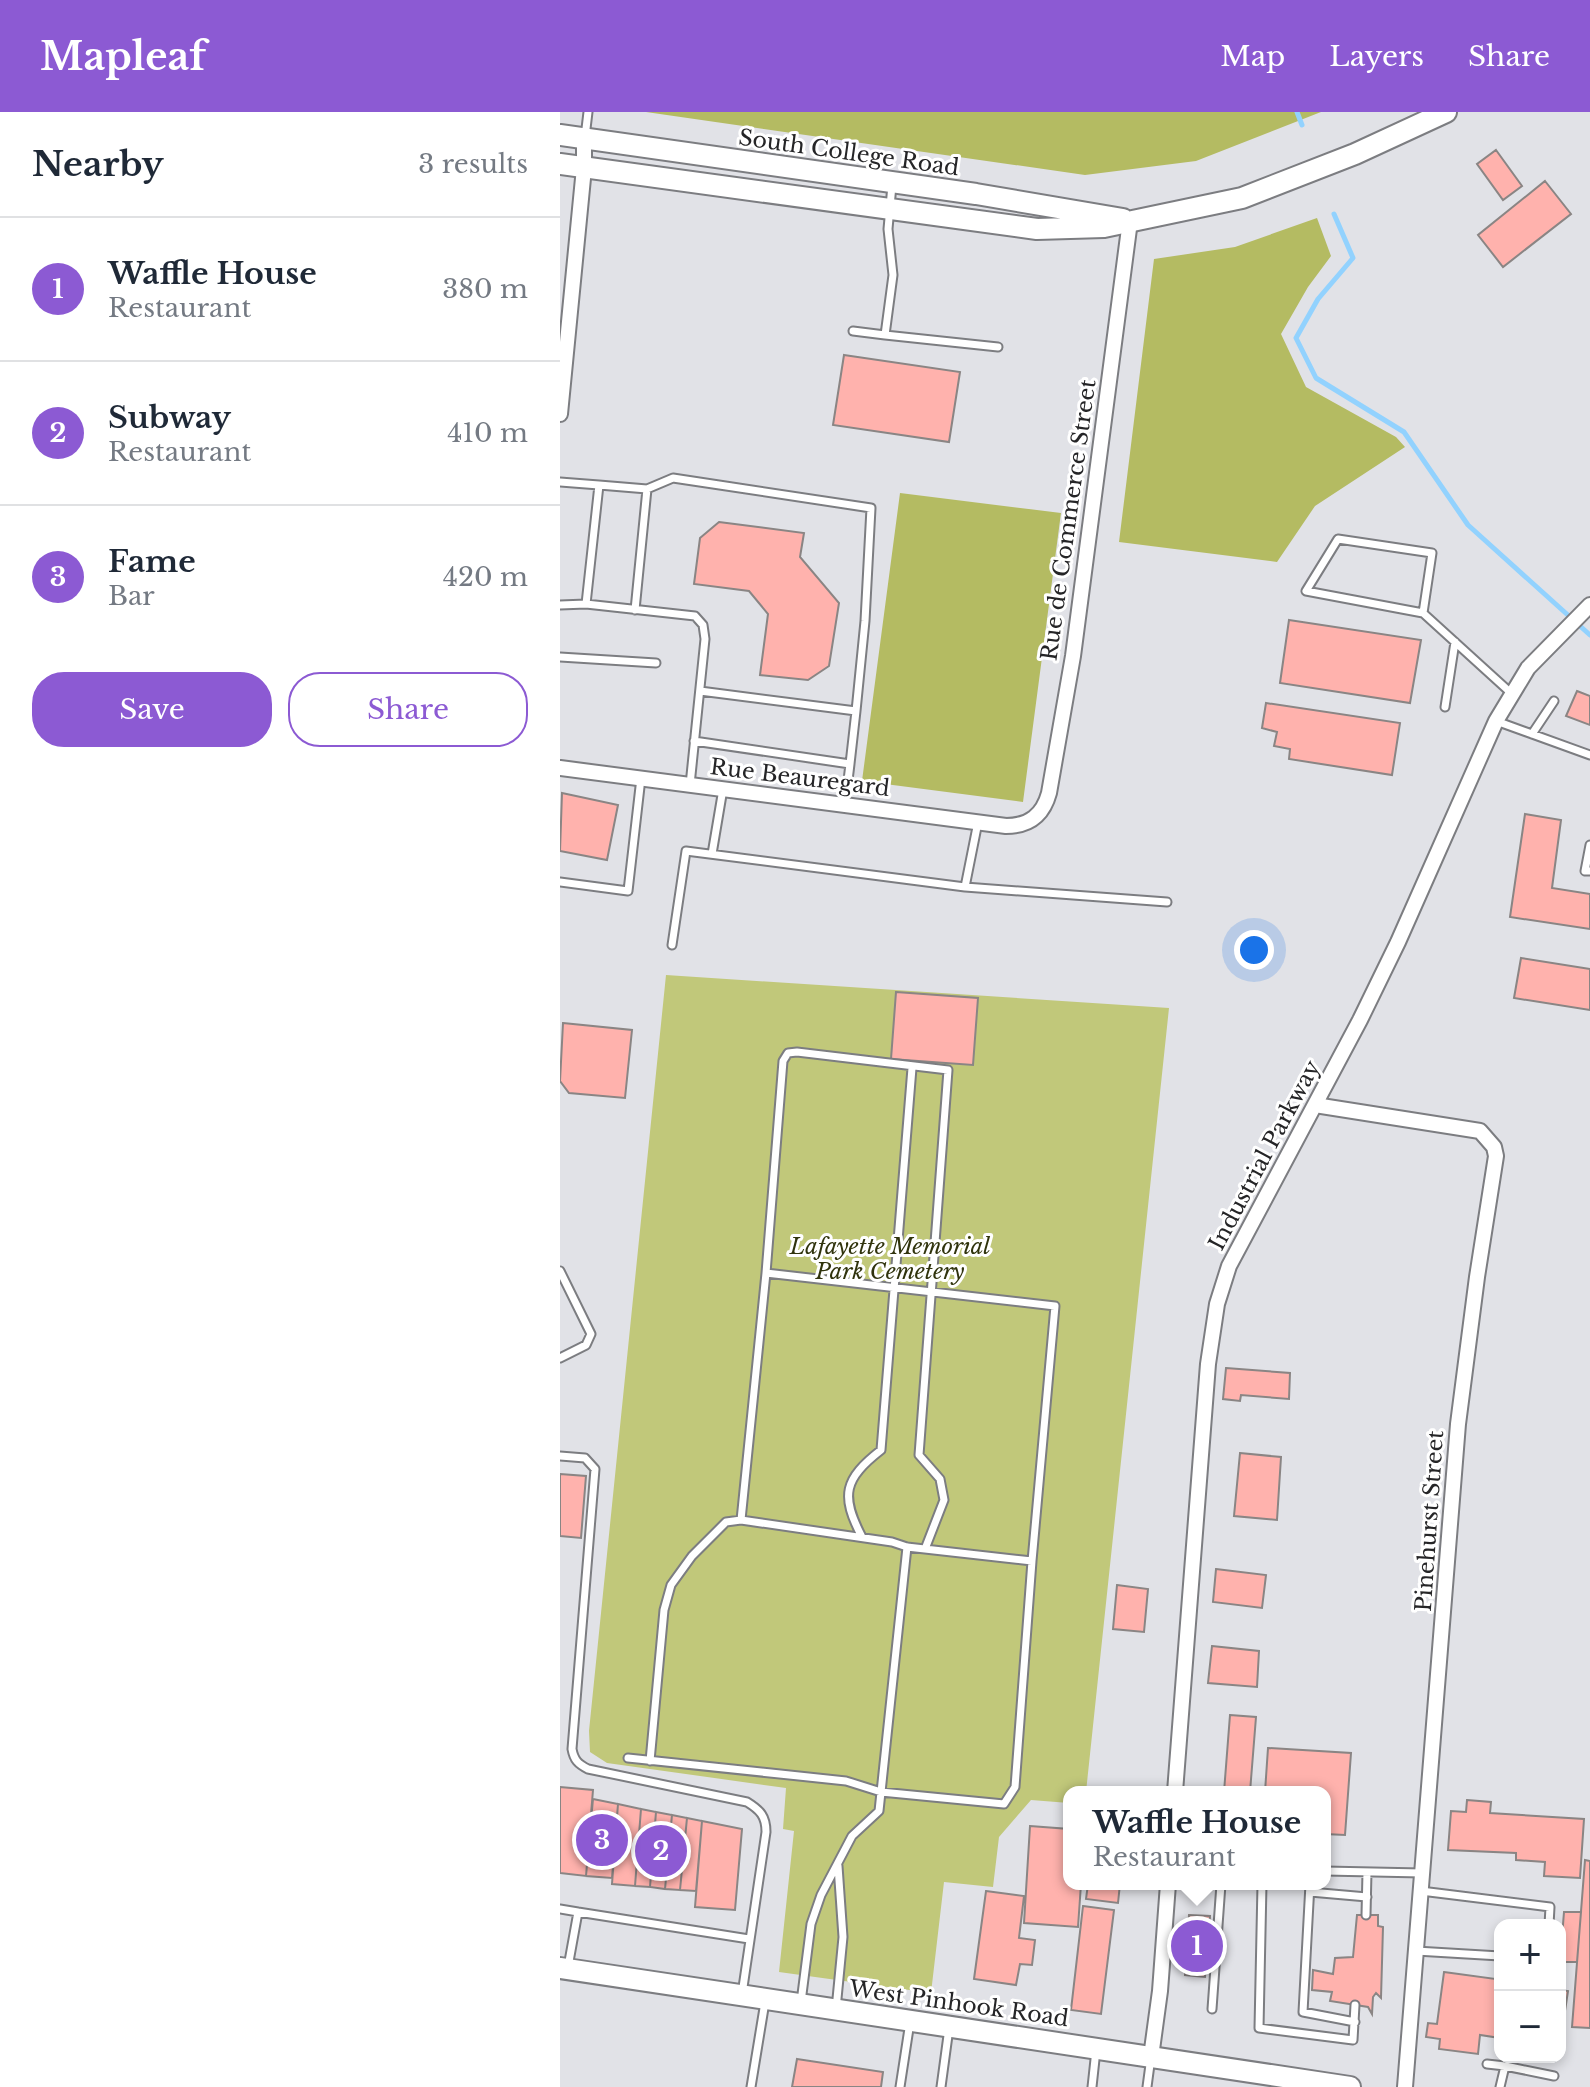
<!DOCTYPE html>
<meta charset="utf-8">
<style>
:root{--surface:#fff;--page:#f2f2f3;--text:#1f2937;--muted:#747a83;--line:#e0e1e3;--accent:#8c5ad3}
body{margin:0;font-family:"Libre Baskerville",serif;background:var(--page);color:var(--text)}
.controls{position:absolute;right:24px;bottom:24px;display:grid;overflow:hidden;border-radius:16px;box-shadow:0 4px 12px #0003}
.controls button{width:72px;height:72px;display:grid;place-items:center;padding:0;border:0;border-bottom:2px solid var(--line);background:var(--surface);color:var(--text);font:40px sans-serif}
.you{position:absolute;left:694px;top:838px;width:28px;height:28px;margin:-20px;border:6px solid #fff;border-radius:50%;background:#1a73e8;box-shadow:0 0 0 12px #1a73e833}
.badge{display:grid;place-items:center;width:52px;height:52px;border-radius:50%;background:var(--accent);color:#fff;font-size:26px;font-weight:700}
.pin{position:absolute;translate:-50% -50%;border:4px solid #fff;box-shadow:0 2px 8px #0006}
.popup{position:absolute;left:503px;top:1674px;width:268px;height:104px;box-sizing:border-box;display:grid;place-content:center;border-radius:16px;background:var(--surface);filter:drop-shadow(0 2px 6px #0005);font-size:26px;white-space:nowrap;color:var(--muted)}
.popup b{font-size:30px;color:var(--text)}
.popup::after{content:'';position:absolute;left:50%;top:100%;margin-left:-16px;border:16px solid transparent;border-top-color:var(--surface)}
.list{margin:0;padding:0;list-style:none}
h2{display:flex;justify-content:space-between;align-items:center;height:104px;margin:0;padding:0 32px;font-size:34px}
h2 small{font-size:26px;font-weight:400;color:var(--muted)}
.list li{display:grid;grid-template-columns:52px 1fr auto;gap:24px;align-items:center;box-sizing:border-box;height:144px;padding:0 32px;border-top:2px solid var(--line)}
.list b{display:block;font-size:30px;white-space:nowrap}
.list p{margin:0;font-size:26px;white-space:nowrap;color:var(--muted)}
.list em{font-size:26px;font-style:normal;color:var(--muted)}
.actions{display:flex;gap:16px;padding:24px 32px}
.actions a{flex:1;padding:18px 0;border:2px solid var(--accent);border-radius:32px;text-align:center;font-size:28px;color:var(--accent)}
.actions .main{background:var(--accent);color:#fff}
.map{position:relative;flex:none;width:1030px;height:1975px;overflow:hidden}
header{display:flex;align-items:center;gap:48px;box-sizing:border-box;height:112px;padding:0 40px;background:var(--accent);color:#fff}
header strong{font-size:38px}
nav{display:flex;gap:44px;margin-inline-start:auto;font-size:28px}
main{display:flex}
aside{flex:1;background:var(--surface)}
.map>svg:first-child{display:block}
</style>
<header>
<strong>Mapleaf</strong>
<nav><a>Map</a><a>Layers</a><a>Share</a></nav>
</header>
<main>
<aside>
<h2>Nearby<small>3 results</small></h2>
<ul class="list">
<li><span class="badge">1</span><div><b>Waffle House</b><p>Restaurant</p></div><em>380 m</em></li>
<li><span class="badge">2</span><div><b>Subway</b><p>Restaurant</p></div><em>410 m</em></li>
<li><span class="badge">3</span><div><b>Fame</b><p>Bar</p></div><em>420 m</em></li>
</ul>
<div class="actions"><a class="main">Save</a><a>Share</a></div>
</aside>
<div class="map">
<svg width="1030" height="1975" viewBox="0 0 1030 1975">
<rect width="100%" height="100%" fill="#e1e2e7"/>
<path fill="#c1c87a" d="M106 863 609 896 526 1680H509V1691L471 1688 439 1725 433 1775 384 1770 371 1881 219 1860 234 1719 223 1717 226 1676 47 1651 30 1640 29 1619Z"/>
<path fill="#b4bb62" d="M86 0H761L636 49 525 63Z
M757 106 771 144 748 175 721 222 746 275 836 325 845 335 755 394 717 450 559 430 594 147 675 135Z
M340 381 501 401 463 690 302 669Z"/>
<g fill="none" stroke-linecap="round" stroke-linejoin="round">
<path stroke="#92d2fe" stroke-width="5" d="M737 0 742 13
M774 102 793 146 758 187 736 226 756 266 844 320 908 413 1030 523"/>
</g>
<path fill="#ffb2ad" stroke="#8a8584" stroke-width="2" d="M936 38 962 74 943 88 917 52Z
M985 69 1011 102 943 155 918 123Z
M284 243 400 260 389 330 273 313Z
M159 410 244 421 240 445 279 491 269 554 248 568 200 563 208 502 189 479 134 472 140 426Z
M729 508 861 528 850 591 720 571Z
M1017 579 1030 584V613L1006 604Z
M706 591 840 611 832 663 729 647 730 637 714 634 717 620 702 616Z
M2 681 58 693 47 748 0 739Z
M965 702 1001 708 992 776 1030 782V817L950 805Z
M961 846 1030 857V898L954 886Z
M336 880 418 886 413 953 331 947Z
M3 911 72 918 65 986 9 981 0 969Z
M666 1256 730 1261 729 1287 681 1283 680 1289 663 1287Z
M680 1341 721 1345 717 1408 674 1404Z
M0 1362 26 1364 21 1426 0 1424Z
M656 1457 706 1463 702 1496 653 1490Z
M557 1473 588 1477 584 1520 553 1517Z
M652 1534 699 1539 697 1575 648 1571Z
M670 1603 696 1605 690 1680H664Z
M708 1636 791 1641 785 1723 765 1722V1680H705Z
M0 1675 33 1678 26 1764 0 1761Z
M33 1687 58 1692 52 1766 26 1764Z
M907 1688 931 1690 930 1701 1024 1707 1020 1766 984 1764 985 1750 956 1748V1741L888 1738 891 1699 906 1700Z
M58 1692 81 1697 75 1774 52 1772Z
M81 1697 96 1700 90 1775 75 1774Z
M96 1700 112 1703 105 1777 90 1775Z
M112 1703 127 1706 120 1778 105 1777Z
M127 1706 142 1709 136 1779 120 1778Z
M142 1709 182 1717 175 1798 135 1795Z
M470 1714 509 1717V1772H521L518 1815 464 1811Z
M1025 1748 1030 1749V1916L1012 1915Z
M528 1772H560L558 1791 526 1787Z
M426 1779 464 1784 459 1826 475 1828 472 1853 460 1852 456 1873 414 1867Z
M523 1794 554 1798 541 1902 511 1898Z
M1004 1800H1021L1017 1850H1000Z
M629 1803 650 1804 645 1865 625 1863Z
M797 1803H818V1814L823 1815 821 1886 816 1881 813 1885 812 1902 808 1895 770 1889 772 1880 752 1878 753 1858 773 1862 775 1846 793 1845Z
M884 1860 936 1867 935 1879 940 1880V1926L920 1923 918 1942 879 1937 880 1927 866 1925 868 1911 877 1912Z
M1000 1878 1008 1879 1000 1932Z
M237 1947 323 1960 321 1975H232Z"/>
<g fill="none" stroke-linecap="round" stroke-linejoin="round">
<g stroke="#7c7d81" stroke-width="11">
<path id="lane" d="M25 25 28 0
M332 73 328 117 333 163 325 223 438 235
M293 219 325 223
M0 370 39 373 26 492
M39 373 87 377 75 498
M87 377 113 366 311 396 305 509 296 599
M0 493 26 492 135 504 143 513 145 527 130 673
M863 501 872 441 778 427 746 479 863 501 951 581
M0 545 96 551
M885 595 895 530
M936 609 1030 643
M972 622 994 589
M134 629 290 652 296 599 140 579
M285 693 290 652
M1030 733 1025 759H1030
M152 742 163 677
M0 770 68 779 81 666
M405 775 607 790
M112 833 126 739 405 775 418 710
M0 1159 31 1222 26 1233 0 1246
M0 1344 25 1346 35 1357 12 1637C14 1648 18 1652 28 1657L187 1690C200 1698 206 1704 206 1720L182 1882
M181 1408 332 1430 347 1435 472 1449 495 1194 206 1161
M302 1425C280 1383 284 1367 321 1338L352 956
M68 1646 286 1669 321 1680 444 1692 455 1675 472 1449
M90 1649 104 1498 111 1473 132 1444 166 1410 181 1408 206 1161 223 949 228 941 237 940 388 958 359 1343 380 1367 384 1388 365 1437
M765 1759 862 1761
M702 1772 699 1916 793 1928 795 1893
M750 1772 743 1900 795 1910
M861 1779 990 1795 989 1813
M750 1780 807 1785
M0 1797 18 1800
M806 1803 807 1760
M856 1839 940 1844
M8 1855 18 1800 189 1827
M241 1890 251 1812 261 1783 292 1724 319 1699 347 1435
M276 1897 283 1825 278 1754
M652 1897 661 1772
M927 1952 945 1954
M191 1975 205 1890
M340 1975 350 1910
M381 1975 389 1916
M532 1975 536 1938
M587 1975 591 1945
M940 1975 945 1954 994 1964"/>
</g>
<g stroke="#7c7d81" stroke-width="18">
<path id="street" d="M0 302 24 56V27
M0 656 446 714C469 714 483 703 489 681L513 544 570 109
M755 993 920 1019 934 1035 936 1044 917 1165 898 1312 845 1975
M615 1680 648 1252 657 1192 669 1154 800 908 838 830 936 609 968 556 1030 493
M591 1945 600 1879 608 1772"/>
</g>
<g stroke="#7c7d81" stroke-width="24">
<path id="secondary" d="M0 23 416 82 563 107
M0 52 477 117 544 115 682 86 795 42 886 0
M0 1856 790 1975"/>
</g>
<use href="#lane" stroke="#fff" stroke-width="7"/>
<use href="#street" stroke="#fff" stroke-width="14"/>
<use href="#secondary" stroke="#fff" stroke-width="20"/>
</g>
<g text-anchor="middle" stroke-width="6" stroke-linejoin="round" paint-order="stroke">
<g font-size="22" fill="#252527" stroke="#fff">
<text transform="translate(289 40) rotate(8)" y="8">South College Road</text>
<text transform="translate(508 408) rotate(-82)" y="8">Rue de Commerce Street</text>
<text transform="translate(240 665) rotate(7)" y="8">Rue Beauregard</text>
<text transform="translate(704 1043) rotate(-62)" y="8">Industrial Parkway</text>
<text transform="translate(869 1409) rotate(-86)" y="8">Pinehurst Street</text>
<text transform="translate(399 1891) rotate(8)" y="8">West Pinhook Road</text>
</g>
<g font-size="22" font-style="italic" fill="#30330c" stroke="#fff">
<text x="330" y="1142">Lafayette Memorial<tspan x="330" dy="25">Park Cemetery</tspan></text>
</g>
</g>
</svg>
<div class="controls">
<button>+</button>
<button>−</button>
</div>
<div class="you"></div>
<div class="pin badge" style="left:637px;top:1834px">1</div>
<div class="popup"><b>Waffle House</b>Restaurant</div>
<div class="pin badge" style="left:101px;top:1739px">2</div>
<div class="pin badge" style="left:42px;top:1728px">3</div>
</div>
</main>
